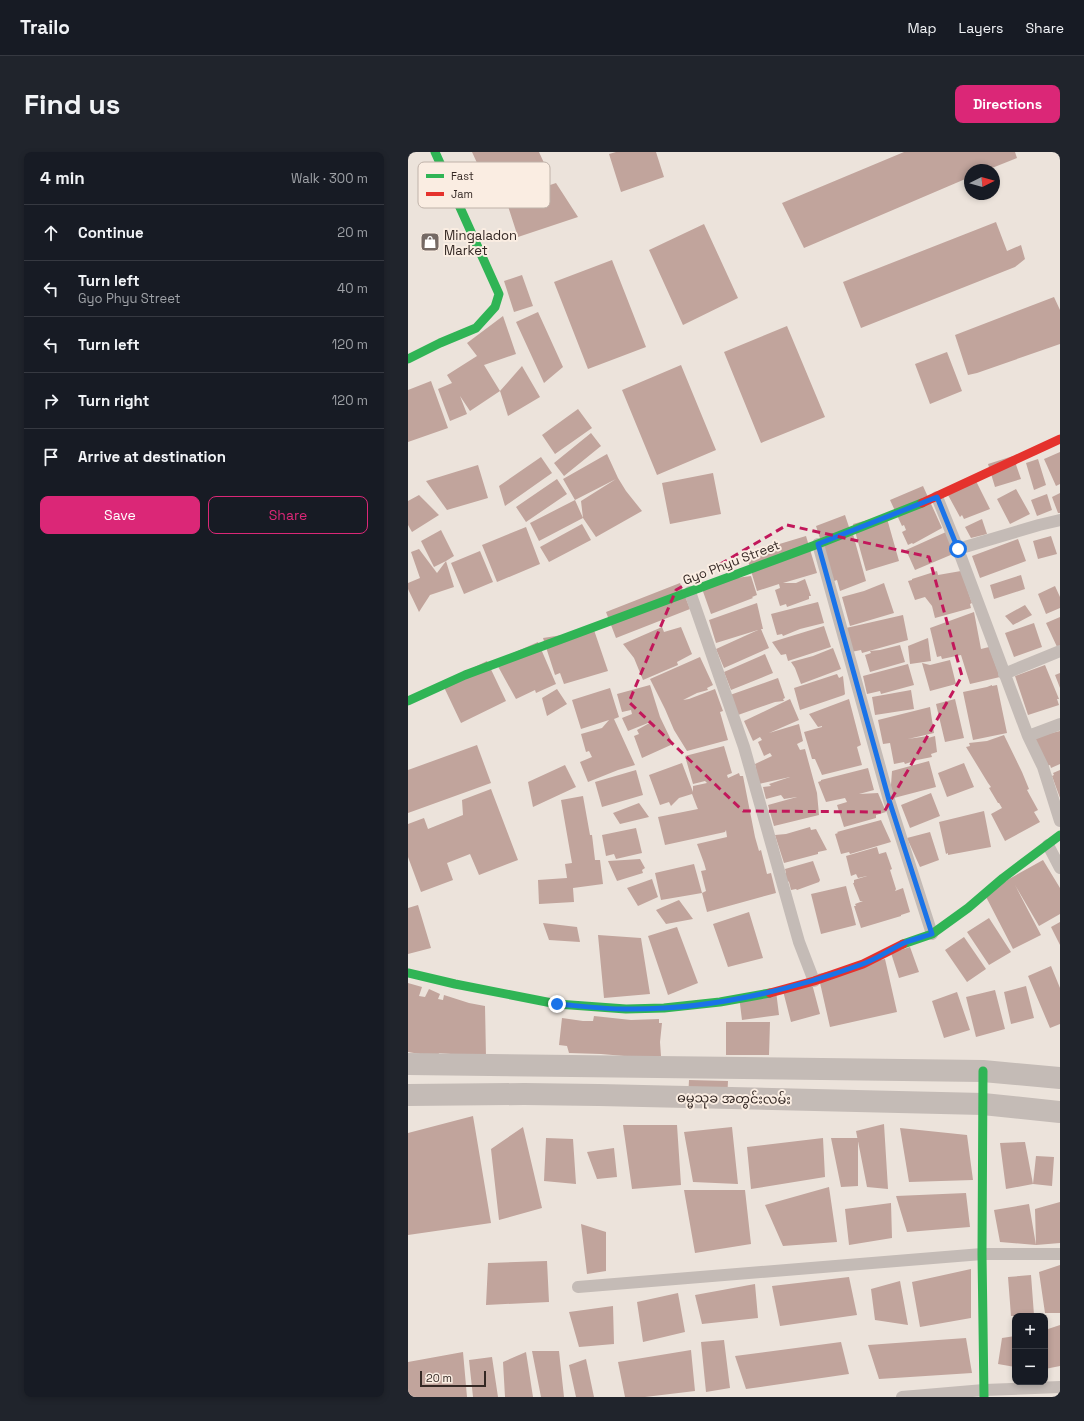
<!DOCTYPE html>
<meta charset="utf-8">
<style>
:root{--surface:#171b24;--page:#20242c;--text:#f1f3f6;--muted:#9ea1a6;--line:#363941;--accent:#db2777}
body{margin:0;font-family:"Space Grotesk","Noto Sans Myanmar",sans-serif;background:var(--page);color:var(--text)}
.controls{position:absolute;right:12px;bottom:12px;display:grid;overflow:hidden;border-radius:8px;box-shadow:0 2px 6px #0003}
.controls button{width:36px;height:36px;display:grid;place-items:center;padding:0;border:0;border-bottom:1px solid var(--line);background:var(--surface);color:var(--text);font:20px sans-serif}
.compass{position:absolute;left:556px;top:12px;width:36px;height:36px;border-radius:50%;background:var(--surface);box-shadow:0 2px 6px #0003;rotate:85deg}
.scale{position:absolute;left:12px;bottom:10px;width:66px;box-sizing:border-box;padding-left:4px;border:2px solid #342824;border-top:0;font-size:11px;line-height:14px;white-space:nowrap;color:#342824;-webkit-text-stroke:3px #faede2;paint-order:stroke}
.stop{position:absolute;width:12px;height:12px;margin:-9px;border:3px solid #1a73e8;border-radius:50%;background:#fff}
.stop.end{background:#1a73e8;border-color:#fff;box-shadow:0 1px 4px #0008}
.list{margin:0;padding:0;list-style:none}
h2{display:flex;justify-content:space-between;align-items:center;height:52px;margin:0;padding:0 16px;font-size:17px}
h2 small{font-size:13px;font-weight:400;color:var(--muted)}
.list li{display:grid;grid-template-columns:26px 1fr auto;gap:12px;align-items:center;box-sizing:border-box;height:56px;padding:0 16px;border-top:1px solid var(--line)}
.list b{display:block;font-size:15px;white-space:nowrap}
.list p{margin:0;font-size:13px;white-space:nowrap;color:var(--muted)}
.list em{font-size:13px;font-style:normal;color:var(--muted)}
.actions{display:flex;gap:8px;padding:12px 16px}
.actions a{flex:1;padding:9px 0;border:1px solid var(--accent);border-radius:8px;text-align:center;font-size:14px;color:var(--accent)}
.actions .main{background:var(--accent);color:#fff}
.icon{flex:none;width:22px;height:22px;fill:none;stroke:currentColor;stroke-width:2;stroke-linecap:round;stroke-linejoin:round}
.map{position:relative;flex:none;width:652px;height:1245px;overflow:hidden;border-radius:8px}
header{display:flex;align-items:center;gap:24px;box-sizing:border-box;height:56px;padding:0 20px;background:var(--surface);border-bottom:1px solid var(--line)}
header strong{font-size:19px}
nav{display:flex;gap:22px;margin-inline-start:auto;font-size:14px}
.intro{display:flex;align-items:center;justify-content:space-between;box-sizing:border-box;height:96px;padding:0 24px}
h1{margin:0;font-size:28px}
.button{padding:10px 18px;border-radius:8px;background:var(--accent);color:#fff;font-size:14px;font-weight:700}
main{display:flex;gap:24px;padding:0 24px}
aside{flex:1;background:var(--surface);border-radius:8px;box-shadow:0 2px 6px #0003}
.map>svg:first-child{display:block}
</style>
<header>
<strong>Trailo</strong>
<nav><a>Map</a><a>Layers</a><a>Share</a></nav>
</header>
<div class="intro"><h1>Find us</h1><a class="button">Directions</a></div>
<main>
<aside>
<h2>4 min<small>Walk · 300 m</small></h2>
<ul class="list">
<li><svg class="icon" aria-label="ahead" viewBox="0 0 24 24"><path d="M12 20V5M6 11l6-6 6 6"/></svg><div><b>Continue</b></div><em>20 m</em></li>
<li><svg class="icon" aria-label="left" viewBox="0 0 24 24"><path d="M17 20v-9H6M10 6l-5 5 5 5"/></svg><div><b>Turn left</b><p>Gyo Phyu Street</p></div><em>40 m</em></li>
<li><svg class="icon" aria-label="left" viewBox="0 0 24 24"><path d="M17 20v-9H6M10 6l-5 5 5 5"/></svg><div><b>Turn left</b></div><em>120 m</em></li>
<li><svg class="icon" aria-label="right" viewBox="0 0 24 24"><path d="M7 20v-9h11M14 6l5 5-5 5"/></svg><div><b>Turn right</b></div><em>120 m</em></li>
<li><svg class="icon" aria-label="arrive" viewBox="0 0 24 24"><path d="M6 21V4h12l-3 4 3 4H6"/></svg><div><b>Arrive at destination</b></div></li>
</ul>
<div class="actions"><a class="main">Save</a><a>Share</a></div>
</aside>
<div class="map">
<svg width="652" height="1245" viewBox="0 0 652 1245">
<rect width="100%" height="100%" fill="#ece3db"/>
<path fill="#c1a49c" d="M64 0H131L142 24 98 48 148 31 170 65 110 85 98 48 87 50Z
M208 0H248L256 25 213 40 201 2Z
M496 0H607L609 6 579 18H562V25L396 96 374 51Z
M588 70 599 99 613 93 617 107 607 115 453 176 435 130Z
M296 72 330 146 275 173 241 98Z
M204 108 238 195 180 217 146 130Z
M114 123 125 154 106 160 96 129Z
M646 145 652 158V192L569 221 560 223 547 183Z
M130 160 155 215 136 231 108 170Z
M95 164 108 202 76 213 92 239 62 259 52 244 59 262 42 269 30 237 44 231 39 223 69 204 59 191Z
M379 174 417 265 353 291 316 200Z
M539 200 554 239 522 252 507 212Z
M273 213 308 298 249 323 214 238Z
M114 214 132 245 100 264 92 239Z
M23 229 40 276 0 290V238Z
M170 257 184 276 147 302 134 283Z
M183 281 193 294 156 324 146 311Z
M652 300V332L648 334 636 307Z
M199 302 210 326 218 339 234 359 188 385 175 366 173 349 208 327 167 348 175 366 131 389 122 371 167 348 155 327Z
M605 304 613 327 587 335 580 312Z
M133 305 144 321 97 354 91 334Z
M630 307 638 333 626 338 618 311Z
M70 313 80 346 39 358 18 329Z
M305 321 313 362 262 372 254 331Z
M149 327 159 342 118 370 108 355Z
M567 327 582 357 556 367 554 363 552 365 540 343Z
M515 334 534 376 505 392 504 391 500 393 494 380 498 378 496 373 494 374 482 348Z
M608 337 622 362 602 372 589 347Z
M652 341V361H650L644 345Z
M639 342 644 358 629 364 623 348Z
M11 343 31 363 4 380 0 373V349Z
M437 363 441 375H443L458 429 432 439 429 428 426 429 408 374Z
M478 363 491 409 458 419 445 372Z
M574 367 579 382 563 386 557 375Z
M174 372 183 388 141 410 132 395Z
M118 375 132 412 89 430 74 393Z
M33 378 46 404 38 409 46 435 22 443 11 460 0 437V431L12 426 3 400 11 397 29 421 38 409 26 415 13 389Z
M538 380 547 400H545V402L507 418 498 398Z
M398 384 409 421 375 431H388L397 427 403 444H401V447L379 455 378 452 372 454 367 438 372 436 371 432 349 439 338 402Z
M643 384 649 402 630 407 625 389Z
M610 387 618 409 572 426 564 404Z
M72 399 85 430 56 442 43 411Z
M529 419 530 423 553 419 564 451 562 452 563 456 527 466 524 454 517 445 507 448 500 429 504 428V427Z
M613 423 617 437 586 447 582 433Z
M343 424 349 443 344 445 345 446 303 462 292 431Z
M272 431 282 457 208 486 198 460Z
M476 431 486 461 442 474 434 445 456 439Z
M647 434 652 445V456L638 462 630 442Z
M410 450 416 471 392 477 375 484 374 482 369 483 363 462Z
M349 451 355 477H353L361 496 316 516 308 497 350 478 308 491 301 468Z
M617 453 624 463 605 473 597 464Z
M566 460 573 497 581 495 592 525 562 532 553 503 534 507 533 504 529 505 522 476Z
M495 463 500 488 454 501 453 498 443 500 438 476Z
M652 465V497H650L638 471Z
M626 471 634 495 606 505 597 481Z
M416 474 423 495 380 509 378 502 373 503 364 490Z
M254 475 256 480 273 475 284 502 269 510 270 513 235 528 226 506 215 492Z
M186 478 200 519 156 532 152 521 147 523 135 486Z
M520 486 523 509 502 512 500 494Z
M130 490 148 532 128 541 127 538 108 547 87 509Z
M492 493 497 510 462 520 457 503 463 501 462 499 472 498Z
M425 496 433 517 393 532 387 516 383 510 405 504Z
M357 502 365 521 323 538 316 520Z
M292 505 305 533 299 536 300 538 289 541 275 548 281 547 307 537 315 559 312 560 320 588 279 599 266 578 257 557 242 527Z
M542 508 548 532 522 539 514 511 522 513Z
M79 509 98 549 53 571 34 531Z
M500 512 506 533 473 542 472 539 459 542 455 524Z
M637 513 651 547H649L651 553 620 563 607 524Z
M652 521V536L647 523Z
M429 522 431 526 435 524 437 542 436 543 392 558 386 536Z
M370 526 377 546 375 547 376 549 367 550 330 563 322 543Z
M242 533 252 565 265 592 234 606 226 584 231 582 229 578 245 569 220 579 214 566 224 562 223 558 214 560 209 542Z
M584 533V534L589 533 599 581 565 588 555 540 579 535Z
M202 536 211 565 206 567 227 613 210 618 180 630 172 610 184 605 181 599 178 600 173 582 194 576 201 568 173 577 164 548Z
M149 537 159 552 139 564 134 546Z
M503 538 506 557 467 563 464 545Z
M382 547 391 568 361 581 391 572 395 589 389 592 392 598 397 597 409 641 411 663 366 674 360 653 389 645 376 647 373 643 358 647 355 635 363 634 361 632 382 625 351 632 347 612 364 604 362 601 356 604 350 590 354 588 352 585 345 589 336 569Z
M441 547 453 593 449 595 454 613 414 623 407 607H404L396 580 414 575V574L410 575 401 562Z
M547 547 556 586 537 590 528 552Z
M522 555 526 581 500 587 520 584V586L527 584 529 600 523 602 524 605 509 608 497 612 496 610 486 612 482 591 475 592 470 568Z
M652 579V612L643 616 642 613 635 615 627 585Z
M596 583 614 620 621 637 619 638 630 658 626 660 632 670 597 689 583 662 594 656 591 651H590L581 636 583 635 580 631 558 595 562 594 561 591 579 589Z
M69 593 83 631 0 661V618Z
M316 594 324 621 319 623 320 626 331 621 332 624H335L347 685 351 699 353 698 359 722 363 721 368 741 299 760 294 741 298 739 293 719 298 718 296 711 312 707 296 711 289 692 319 685 318 678 317 680 257 693 250 665 290 657 289 655 284 642 271 646 263 654 261 650 252 653 241 623 274 611 285 640V634L299 631 297 629 285 632 277 604Z
M521 609 528 635 482 647 484 619Z
M556 611 566 635 539 645 530 621Z
M157 613 168 635 125 655 120 630Z
M460 616 466 638 451 642 470 641 478 660 468 663V666L436 675 429 653 439 650 437 646 418 650 410 630 413 629V628Z
M228 618 235 643 194 655 187 630Z
M652 618V646L644 624 646 623 645 621Z
M83 637 110 708 71 723 62 702 39 711 45 728 13 740 0 705V672L16 666 20 677 55 663 54 648Z
M523 641 532 664 502 676 493 653Z
M175 644 182 683H184L187 708H192L195 732 165 736 166 750 131 752 130 728 159 726 157 712 164 711 153 648Z
M231 651 241 665 212 672 205 661Z
M576 659 583 695 540 703V701L538 702 531 670Z
M473 668 483 690 442 702 441 700 433 702 427 682 430 681 429 680Z
M402 675 403 678 408 677 419 698 410 700V702L376 711 367 683 378 682Z
M228 676 234 701 208 707 206 702 198 704 194 683Z
M522 680 531 708 512 715 499 686Z
M469 695 471 702 478 700 484 717 482 718 488 737 487 739 495 736 502 760 493 763V764L453 776 446 754H448L447 752 455 749H452L445 731H446V728L459 724 450 726 448 722 443 724 438 704Z
M232 707 237 716 234 718 235 721 209 729 200 709Z
M635 708 652 736V762L631 774 607 733 633 783 605 797 576 741Z
M405 709 412 728 411 730 389 738 388 737 383 738 381 730 373 723 378 721 377 717Z
M286 712 294 741 253 748 247 721Z
M244 727 250 745 230 754 219 736Z
M438 734 448 773 413 782 403 742Z
M271 748 285 767 258 772 248 758Z
M10 753 23 796 0 802V756Z
M341 760 355 806 320 815 305 772Z
M581 766 603 800 581 813 559 780Z
M652 770V793L643 775Z
M135 771 169 775 172 790 141 788Z
M269 775 290 831 260 843 240 784Z
M190 783 233 786 242 842 196 846Z
M556 785 578 817 559 830 537 798Z
M502 795 511 820 491 826 483 801Z
M477 807 489 860 422 875 410 822Z
M643 814 652 836V872L642 876 620 824Z
M403 828 412 862 383 870 374 835Z
M0 831 14 835 11 844 17 845 21 837 32 842 30 847 35 848 36 843 61 851 77 854 78 905 31 901 30 905 0 900Z
M618 834 626 866 603 872 596 840Z
M587 838 597 877 568 885 558 845Z
M368 839 371 863 334 868 331 844Z
M549 840 562 878 536 886 524 849Z
M186 864 223 868 251 867V871H254L252 890 253 904H251V907L193 902 161 901 159 894 151 893 154 866 175 869H185Z
M318 870H362L361 903H318Z
M281 928 320 929 319 949 280 947Z
M65 964 83 1071 0 1083V981Z
M476 972 480 1037 459 1035 448 979Z
M215 973H269L273 1033 224 1037Z
M115 975 134 1056 91 1068 83 997Z
M324 975 330 1032 285 1030 276 980Z
M492 976 559 983 565 1028 501 1030Z
M138 986 165 987 168 1032 136 1029Z
M415 986 417 1025 343 1037 339 995Z
M423 986H450V1034L433 1035Z
M617 990 625 1032 598 1037 592 991Z
M206 996 209 1025 189 1027 179 1000Z
M628 1004 646 1005 644 1034 625 1032Z
M421 1035 429 1090 375 1094 357 1053Z
M276 1038H337L343 1092 287 1101Z
M558 1041 562 1075 499 1080 488 1044Z
M652 1050V1091L628 1093 627 1057Z
M483 1051 484 1086 441 1093 437 1057Z
M621 1052 628 1093 592 1090 586 1058Z
M173 1072 198 1080V1119L179 1122Z
M139 1109 141 1150 78 1153 80 1111Z
M652 1113V1161H637L631 1120Z
M563 1117V1166L512 1175 504 1130Z
M623 1123 626 1163 603 1164 600 1125Z
M441 1125 449 1163 372 1174 364 1134Z
M492 1129 500 1173 467 1168 463 1137Z
M347 1132 350 1166 294 1172 287 1143Z
M270 1141 277 1180 235 1190 229 1150Z
M205 1154 206 1192 171 1195 161 1160Z
M652 1173V1214L637 1217V1178Z
M607 1184V1215L590 1212 594 1186Z
M558 1186 564 1221 471 1227 460 1193Z
M316 1188 322 1236 298 1240 293 1190Z
M433 1190 441 1222 338 1237 327 1204Z
M283 1198 287 1239 237 1245H217L210 1210Z
M124 1199H151L156 1245H133Z
M55 1200 59 1245H0V1210Z
M118 1200 125 1245H97L95 1210Z
M84 1205 90 1245H65L61 1208Z
M178 1207 186 1245H168L161 1213Z"/>
<g fill="none" stroke-linecap="round" stroke-linejoin="round">
<path stroke="#c4bbb6" stroke-width="12" d="M529 345 550 397 620 584 635 615 652 669
M410 392 481 648 524 782
M550 397 631 373 652 368
M282 440 336 595 391 790 406 829
M596 522 652 499
M620 584 652 572
M640 693 652 716
M170 1135 574 1102H652
M494 1245 576 1238 652 1235"/>
<path stroke="#c4bbb6" stroke-width="22" d="M0 912 575 919 652 926
M0 943 116 942 191 943 575 952 652 960"/>
<path stroke="#30b455" stroke-width="9" d="M0 207 32 191 68 176 87 155 91 142 27 0
M0 549 57 523 410 392 514 351
M495 792 524 782 560 756 595 726 652 683
M0 821 47 832 149 852 218 857 256 856 312 850 362 841
M575 919 574 1102 576 1245"/>
<path stroke="#e5322d" stroke-width="9" d="M514 351 652 287
M362 841 406 829 455 812 495 792"/>
</g>
<g fill="none" stroke-linecap="round" stroke-linejoin="round">
<path stroke="#1a73e8" stroke-width="5" d="M149 852C172 854 195 857 218 857 299 858 377 840 452 813 467 808 481 798 496 791 505 787 515 785 524 782L481 648 410 392 529 345 550 397"/>
</g>
<path fill="none" stroke="#c2185b" stroke-width="3" stroke-dasharray="8 5" stroke-linejoin="round" d="M379 373 521 405 554 524 476 660 335 659 221 550 268 438Z"/>
<defs>
<g id="shop-square" transform="scale(1)"><rect x="-9" y="-9" width="18" height="18" rx="4" fill="#746964" stroke="#faede2"/><path d="M-5-2.5h2.3a2.7 3.5 0 0 1 5.4 0H5L5.5 6h-11ZM-1.5-2.5h3a1.5 2.3 0 0 0-3 0Z" fill="#fff"/></g>
</defs>
<g fill-rule="evenodd">
<use href="#shop-square" x="22" y="90"/>
</g>
<g text-anchor="middle" stroke-width="4" stroke-linejoin="round" paint-order="stroke">
<g font-size="13" fill="#342824" stroke="#faede2" text-anchor="start">
<text x="36" y="88">Mingaladon<tspan x="36" dy="15">Market</tspan></text>
</g>
<g font-size="13" fill="#342824" stroke="#faede2">
<text transform="translate(323 410) rotate(-21)" y="5">Gyo Phyu Street</text>
<text transform="translate(326 946) rotate(1)" y="5">ဓမ္မသုခ အတွင်းလမ်း</text>
</g>
</g>
<rect x="10" y="10" width="132" height="46" rx="6" fill="#faede2" stroke="#bfb2a9" stroke-width="1"/>
<rect x="18" y="22" width="18" height="4" fill="#30b455"/>
<rect x="18" y="40" width="18" height="4" fill="#e5322d"/>
<g font-size="11" fill="#342824">
<text x="43" y="28">Fast</text>
<text x="43" y="46">Jam</text>
</g>
</svg>
<div class="controls">
<button>+</button>
<button>−</button>
</div>
<svg class="compass" viewBox="-18 -18 36 36"><path d="M0-13l5 13h-10z" fill="#e53935"/><path d="M0 13l5-13h-10z" fill="#9ea1a6"/></svg>
<div class="scale">20 m</div>
<div class="stop" style="left:550px;top:397px"></div>
<div class="stop end" style="left:149px;top:852px"></div>
</div>
</main>
